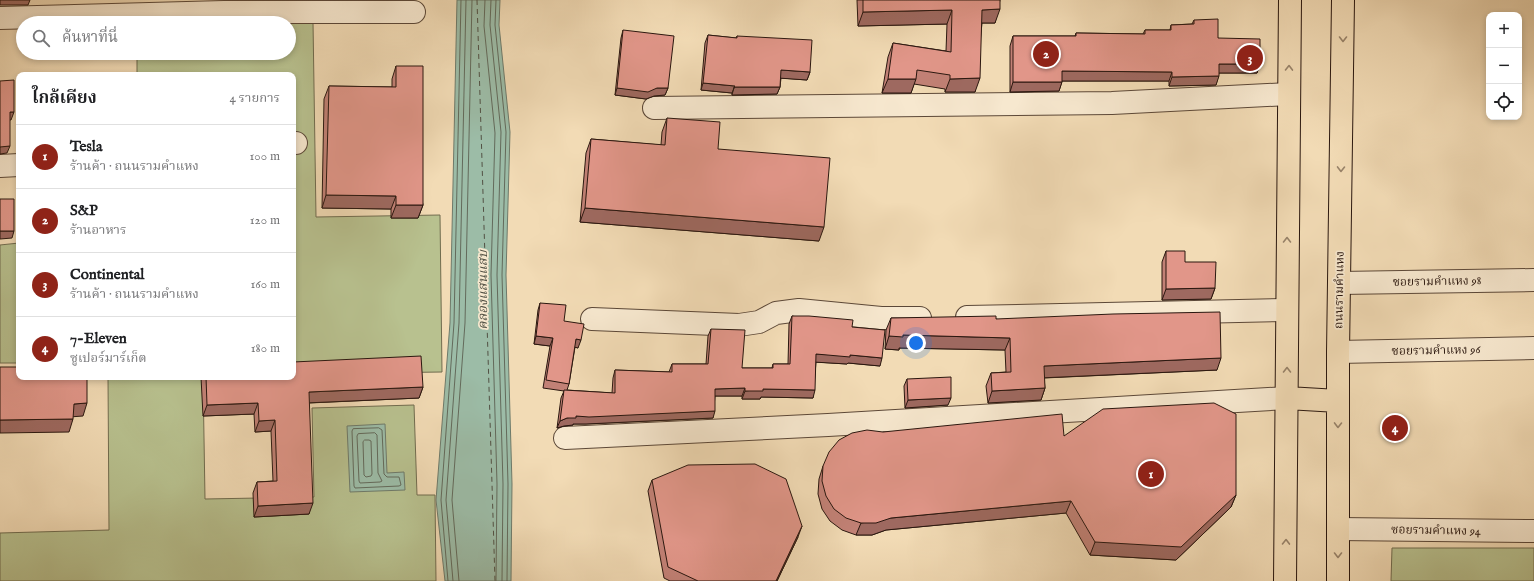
<!DOCTYPE html>
<html lang="th">
<meta charset="utf-8">
<style>
:root{--surface:#fff;--page:#f2f2f2;--text:#202124;--muted:#757577;--line:#e0e0e0;--accent:#8f2418}
body{margin:0;font-family:"IM FELL English","Noto Serif Thai",serif;background:var(--page);color:var(--text)}
.controls{position:absolute;right:12px;top:12px;display:grid;overflow:hidden;border-radius:8px;box-shadow:0 2px 6px #0003}
.controls button{width:36px;height:36px;display:grid;place-items:center;padding:0;border:0;border-bottom:1px solid var(--line);background:var(--surface);color:var(--text);font:20px sans-serif}
.you{position:absolute;left:916px;top:343px;width:14px;height:14px;margin:-10px;border:3px solid #fff;border-radius:50%;background:#1a73e8;box-shadow:0 0 0 6px #1a73e833}
.badge{display:grid;place-items:center;width:26px;height:26px;border-radius:50%;background:var(--accent);color:#fff;font-size:13px;font-weight:700}
.pin{position:absolute;translate:-50% -50%;border:2px solid #fff;box-shadow:0 1px 4px #0006}
.list{margin:0;padding:0;list-style:none}
h2{display:flex;justify-content:space-between;align-items:center;height:52px;margin:0;padding:0 16px;font-size:17px}
h2 small{font-size:13px;font-weight:400;color:var(--muted)}
.list li{display:grid;grid-template-columns:26px 1fr auto;gap:12px;align-items:center;box-sizing:border-box;height:64px;padding:0 16px;border-top:1px solid var(--line)}
.list b{display:block;font-size:15px;white-space:nowrap}
.list p{margin:0;font-size:13px;white-space:nowrap;color:var(--muted)}
.list em{font-size:13px;font-style:normal;color:var(--muted)}
.icon{flex:none;width:22px;height:22px;fill:none;stroke:currentColor;stroke-width:2;stroke-linecap:round;stroke-linejoin:round}
.map{position:relative;flex:none;width:1534px;height:581px;overflow:hidden}
.search{position:absolute;background:var(--surface);box-shadow:0 2px 6px #0003;left:16px;top:16px;width:280px;height:44px;display:flex;align-items:center;gap:10px;box-sizing:border-box;padding:0 14px;border-radius:22px;color:var(--muted);font-size:15px}
.panel{position:absolute;background:var(--surface);box-shadow:0 2px 6px #0003;left:16px;top:72px;width:280px;height:308px;border-radius:8px}
.map>svg:first-child{display:block}
</style>
<div class="map">
<svg width="1534" height="581" viewBox="0 0 1534 581">
<rect width="100%" height="100%" fill="#f2dbb5"/>
<filter id="stains"><feTurbulence type="fractalNoise" baseFrequency=".005" numOctaves="4"/><feColorMatrix values="0 0 0 0 .2 0 0 0 0 .09 0 0 0 0 .02 0 0 0 .5 -.17"/></filter>
<radialGradient id="worn" r=".72"><stop offset=".6" stop-color="#630" stop-opacity="0"/><stop offset="1" stop-color="#630" stop-opacity=".3"/></radialGradient>
<path fill="#b8c18f" stroke="#716c4f" d="M313 22 316 217 440 215 442 372 293 374V75H137V53H289V23Z
M19 243V363H0V245Z
M108 377H203L205 499 314 497 312 408 414 405 417 495H435L436 581H0V533L109 530Z
M1392 548H1534V581H1391Z"/>
<path fill="#9cbca7" stroke="#6e7a6a" d="M457 0H500L499 25 510 132 506 275 512 484 511 581H445L436 500 450 323Z
M385 424 387 473 404 472 405 490 350 492 347 426Z"/>
<g fill="none" stroke-linecap="round" stroke-linejoin="round">
<path stroke="#636a5b" stroke-width="1" d="M485 0 484 26 495 133 491 275 497 484 496 581
M491 0 490 25 501 132 497 275 503 484 502 581
M496 0 495 25 506 132 502 275 508 484 507 581
M379 428 382 430 384 474 387 477H399L401 485 399 486 355 488 354 486 352 431 353 429Z
M375 433 377 435 378 473 382 481 380 482 360 483 359 481 357 436 358 434Z
M365 440H369L371 441 372 474 371 476 366 477 364 475 363 442Z
M448 581 441 500 454 323 461 0
M453 581 446 500 459 323 466 0
M459 581 452 500 465 323 472 0"/>
<path stroke="#525144" stroke-width="1" stroke-dasharray="5 4" stroke-linecap="butt" d="M477 0 495 581"/>
<g stroke="#5c4838" stroke-width="24">
<path id="minor" d="M0 18 224 12H414
M654 108 1112 103 1288 94
M293 143H296
M0 166 19 165
M1340 283 1534 280
M967 317 1287 310
M592 319 739 325 759 322 776 313 799 310 881 318H920
M1338 352 1534 348
M565 438 828 425 1287 398
M1338 529 1534 531"/>
</g>
<g stroke="#2a170f" stroke-width="24">
<path id="major" d="M1287 398 1338 401
M1285 581 1290 0
M1338 581V352L1343 0"/>
</g>
<use href="#minor" stroke="#f7e8cf" stroke-width="22"/>
<use href="#major" stroke="#f2dbb5" stroke-width="22"/>
</g>
<path fill="#c28176" stroke="#2a170f" d="M857 0H1000L995 23H982L975 92H945V89L914 84 911 93H882L888 57 893 43 946 51 947 24 858 26Z
M1194 20 1218 38 1260 64 1257 73H1219L1216 85 1169 86V81H1062L1059 91 1010 92V46L1013 36H1075L1076 33 1143 34 1145 30H1170L1171 25 1192 24Z
M623 30 668 88 665 95 654 96 646 99 615 95 621 38Z
M708 35 736 38 737 36 810 72 807 80 781 78 780 87 777 94 732 95V93L701 90 705 43Z
M396 66 423 205 418 218H391V209L322 208 324 99 329 86 392 87V79Z
M667 118 718 149 819 241 580 222 586 153 591 139 661 145 662 132Z
M1166 251 1185 262 1215 288 1211 299 1162 300V262Z
M540 303 564 321 578 348 575 347 569 384 567 390 612 393 613 378 615 370 669 372 672 364H706L708 336 711 329 742 368H772L773 364H788L789 324 792 316 852 327 880 366 848 363 847 364 816 362 813 398 761 397 760 399H742V396H715L713 418 586 424H573V425L564 426 557 428 561 398 564 391 543 388 550 346 534 344 538 310Z
M891 318 996 319 1217 370 1044 378 1045 388 1041 400 988 403 986 386 991 373 1006 372 1005 350 899 348V350L885 349 886 330Z
M201 377H293L423 387 419 398 309 403V514L254 517 253 493 257 482 273 481 271 431 255 432 254 414 203 416Z
M907 379 948 405 905 408 904 386Z
M883 432 1064 436 1236 495 1231 507 1176 560 1090 555 1066 513 886 530 872 535H856L842 530 830 521 822 509 818 494 819 479 823 466Z
M652 480 798 537 777 581H670L664 578 648 491Z"/>
<path fill="#9e6960" stroke="#2a170f" d="M0 0H30L28 5H0Z
M1000 9 995 23H977L982 10Z
M952 10 947 24 858 26 863 12Z
M1219 64H1260L1257 73H1215Z
M781 70 810 72 807 80 778 78Z
M1062 71 1172 72 1169 81H1059Z
M1219 76 1216 85 1169 86 1172 77Z
M980 78 975 92H945L950 79Z
M888 79H916L911 93H882Z
M1013 82H1062L1059 91 1010 92Z
M703 83 735 86 732 93 701 90Z
M734 87H780L777 94 732 95Z
M617 88H668L665 95 654 96 646 99 615 95Z
M10 112H14L11 120H7Z
M2 146H10L7 153 0 154V147Z
M326 195 396 196 391 209 322 208Z
M396 205H423L418 218H391Z
M585 208 824 227 819 241 580 222Z
M0 231H14L12 238 0 239Z
M1215 288 1211 299 1162 300 1166 289Z
M903 335 1010 338 1005 350 899 348V350L885 349 889 336Z
M536 336 553 338 550 346 534 344Z
M576 339 581 340 578 348 574 347Z
M816 354 850 355 882 358 880 366 848 363 847 364 813 362Z
M1221 358 1217 370 1039 378 1044 366Z
M423 387 419 398 305 403 309 392Z
M745 388 742 396H713L715 389Z
M1045 388 1041 400 988 403 992 391Z
M763 389 815 390 813 398 761 397 760 399H742L745 391Z
M951 398 948 405 905 408 908 400Z
M87 403 83 416 69 417 74 404Z
M258 403 254 414 203 416 207 405Z
M715 411 713 418 586 424H573V425L564 426 557 428 560 421 567 418 576 416Z
M73 419 69 432 0 433V420Z
M275 420 271 431 255 432 259 421Z
M1236 495 1231 507 1176 560 1090 555 1095 542Z
M1071 501 1066 513 886 530 872 535H856L861 523 891 518Z
M313 503 309 514 254 517 258 506Z
M802 526 798 537 777 581H776Z"/>
<path fill="#e19689" stroke="#2a170f" d="M863 0H1000V9L982 10 980 78 950 79V75L917 70 916 79H888L893 43 951 52 952 10 863 12Z
M1218 19V38L1260 39V64H1219V76L1172 77V72L1062 71V82H1013V36H1076V33L1145 34V30H1171V25L1194 24V20Z
M623 30 674 36 668 88H657L648 92 617 88Z
M708 35 737 38V36L812 40 810 72 781 70 780 87H734L735 86 703 83Z
M396 66H423V205H396V196L326 195 329 86 396 87Z
M14 80V112H10V146L0 147V81Z
M667 118 720 122 718 149 830 158 824 227 585 208 591 139 665 145Z
M0 199H14V231H0Z
M1166 251H1185V262H1216L1215 288 1166 289Z
M540 303 566 305 564 321 584 324 581 340 576 339 569 384 546 380 553 338 536 336Z
M1220 312 1221 358 1044 366 1045 388 992 391 991 373 1011 372 1010 338 903 335V337L889 336 891 318 996 316V319L1113 314Z
M792 316H809L853 320 852 327 885 330 882 358 850 355V357L816 354 815 390 763 389V391H745V388L715 389V411L589 417 576 416V418H567L560 421 564 390 615 393V370L672 372V364H708L711 329 745 330 742 368H773V364H790Z
M421 356 423 387 309 392 313 503 258 506 257 482 277 481 275 420 259 421 258 403 207 405 206 377H293V362Z
M0 367H19V377H87V403L74 404 73 419 0 420Z
M951 377V398L908 400 907 379Z
M1214 403 1236 414V495L1181 547 1095 542 1071 501 891 518 876 523H861L846 518 834 509 826 496 822 481 823 466 829 452 839 440 852 433 867 430 883 432 1062 414 1064 436 1103 409Z
M755 464 786 479 802 526 776 581H698L668 567 652 480 688 465Z"/>
<defs><path id="oneway-chevron" d="M-2-3.5L2.5 0L-2 3.5" fill="none" stroke-width="1.6" stroke-linecap="round" stroke-linejoin="round"/></defs>
<g stroke="#98836a">
<use href="#oneway-chevron" transform="translate(1343 39) rotate(90)"/>
<use href="#oneway-chevron" transform="translate(1289 68) rotate(-89)"/>
<use href="#oneway-chevron" transform="translate(1341 169) rotate(91)"/>
<use href="#oneway-chevron" transform="translate(1287 240) rotate(-90)"/>
<use href="#oneway-chevron" transform="translate(1287 370) rotate(-90)"/>
<use href="#oneway-chevron" transform="translate(1338 425) rotate(91)"/>
<use href="#oneway-chevron" transform="translate(1286 542) rotate(-89)"/>
<use href="#oneway-chevron" transform="translate(1338 555) rotate(90)"/>
</g>
<g text-anchor="middle" stroke-width="3.5" stroke-linejoin="round" paint-order="stroke">
<g font-size="12" fill="#2a170f" stroke="#f7e8cf">
<text transform="translate(1437 281) rotate(-1)" y="4">ซอยรามคําแหง 98</text>
<text transform="translate(1339 290) rotate(-89)" y="4">ถนนรามคำแหง</text>
<text transform="translate(1436 350) rotate(-1)" y="4">ซอยรามคําแหง 96</text>
<text transform="translate(1436 530) rotate(1)" y="4">ซอยรามคําแหง 94</text>
</g>
<g font-size="13" font-style="italic" fill="#525144" stroke="#f7e8cf">
<text transform="translate(482 290) rotate(-90)" y="5">คลองแสนแสบ</text>
</g>
</g>
<rect width="100%" height="100%" filter="url(#stains)"/>
<rect width="100%" height="100%" fill="url(#worn)"/>
</svg>
<div class="controls">
<button>+</button>
<button>−</button>
<button><svg class="icon" aria-label="locate" viewBox="0 0 24 24"><circle cx="12" cy="12" r="6"/><path d="M12 2v4M12 18v4M2 12h4M18 12h4"/></svg></button>
</div>
<div class="you"></div>
<div class="pin badge" style="left:1151px;top:474px">1</div>
<div class="pin badge" style="left:1046px;top:54px">2</div>
<div class="pin badge" style="left:1250px;top:58px">3</div>
<div class="pin badge" style="left:1395px;top:428px">4</div>
<div class="search"><svg class="icon" aria-label="search" viewBox="0 0 24 24"><circle cx="10" cy="10" r="6"/><path d="M15 15l6 6"/></svg>ค้นหาที่นี่</div>
<section class="panel">
<h2>ใกล้เคียง<small>4 รายการ</small></h2>
<ul class="list">
<li><span class="badge">1</span><div><b>Tesla</b><p>ร้านค้า · ถนนรามคำแหง</p></div><em>100 m</em></li>
<li><span class="badge">2</span><div><b>S&amp;P</b><p>ร้านอาหาร</p></div><em>120 m</em></li>
<li><span class="badge">3</span><div><b>Continental</b><p>ร้านค้า · ถนนรามคำแหง</p></div><em>160 m</em></li>
<li><span class="badge">4</span><div><b>7-Eleven</b><p>ซูเปอร์มาร์เก็ต</p></div><em>180 m</em></li>
</ul>
</section>
</div>
